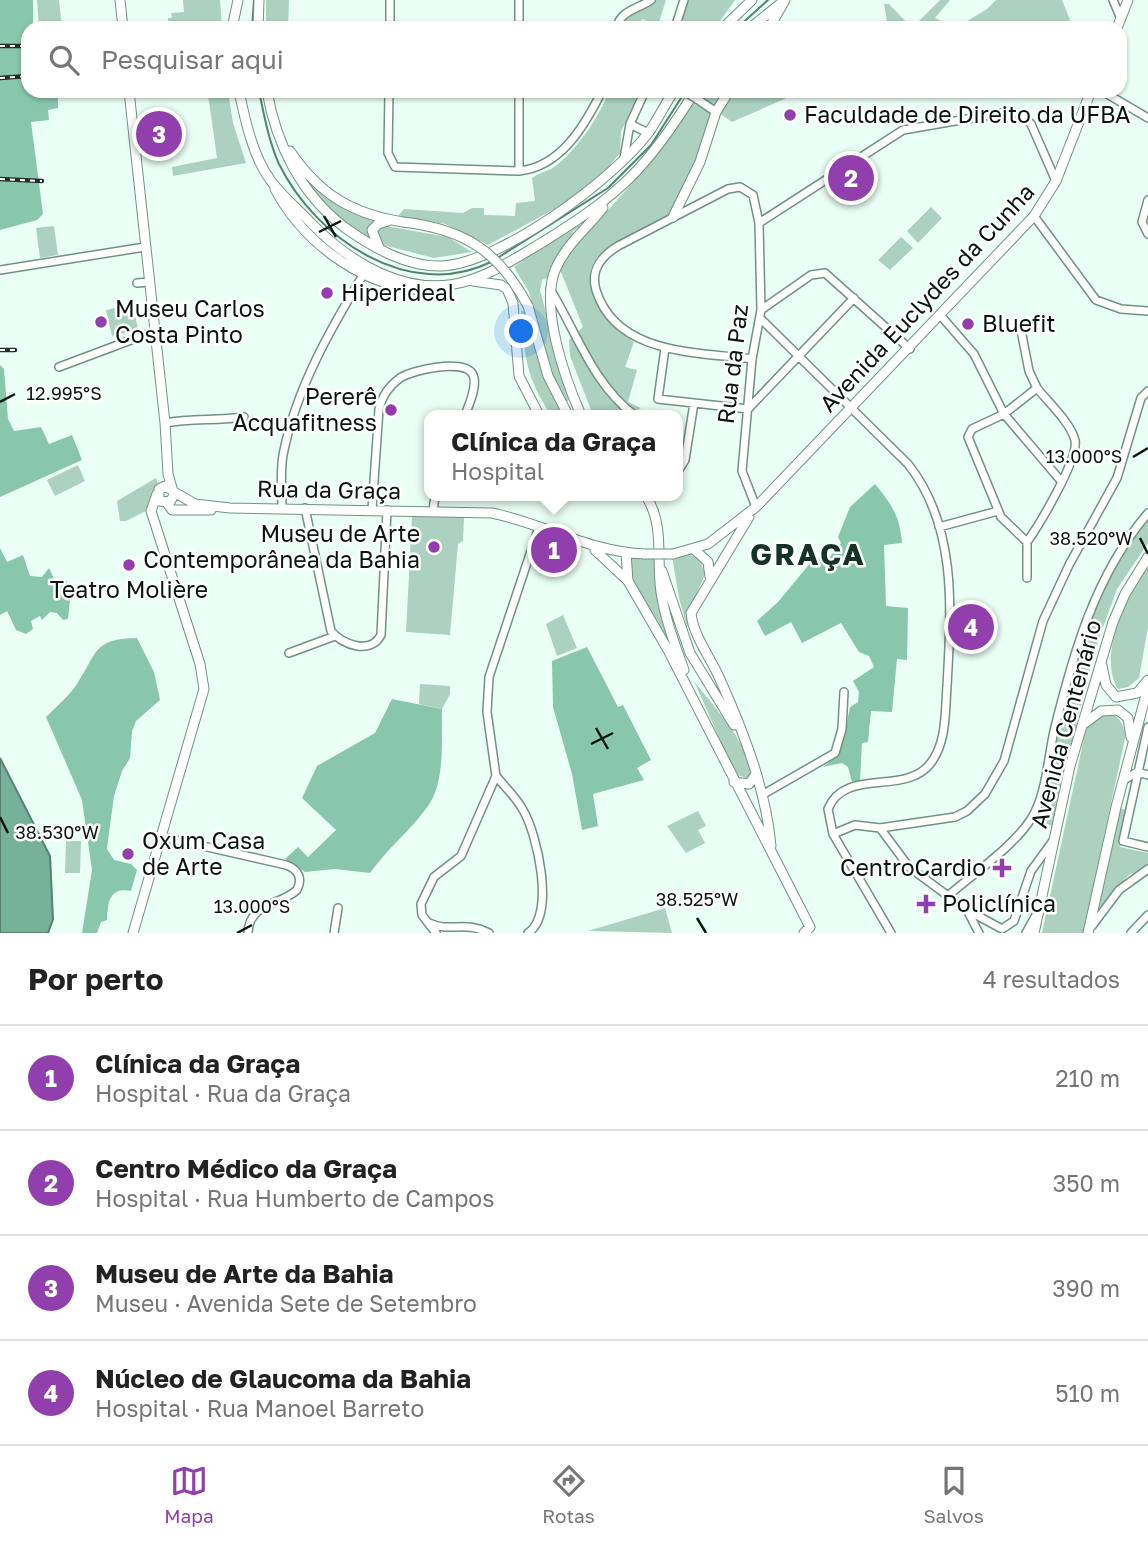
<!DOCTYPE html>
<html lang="pt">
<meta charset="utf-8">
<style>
:root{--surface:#fff;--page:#f6f6f6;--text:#222;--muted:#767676;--line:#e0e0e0;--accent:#913fad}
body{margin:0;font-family:"Golos Text",sans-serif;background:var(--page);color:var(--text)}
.you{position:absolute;left:522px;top:332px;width:24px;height:24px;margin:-18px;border:5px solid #fff;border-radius:50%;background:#1a73e8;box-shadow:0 0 0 10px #1a73e833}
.badge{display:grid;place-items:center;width:46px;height:46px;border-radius:50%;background:var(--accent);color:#fff;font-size:23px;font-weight:700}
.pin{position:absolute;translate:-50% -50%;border:4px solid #fff;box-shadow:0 2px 7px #0006}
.popup{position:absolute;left:424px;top:410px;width:259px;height:91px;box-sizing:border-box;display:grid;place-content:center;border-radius:14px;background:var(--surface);filter:drop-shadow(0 2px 5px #0005);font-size:23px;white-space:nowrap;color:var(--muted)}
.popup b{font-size:26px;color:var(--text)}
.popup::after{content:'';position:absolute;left:50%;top:100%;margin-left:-14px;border:14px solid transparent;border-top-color:var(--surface)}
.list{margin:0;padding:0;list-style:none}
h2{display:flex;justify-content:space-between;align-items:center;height:91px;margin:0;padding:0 28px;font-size:30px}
h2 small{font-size:23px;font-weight:400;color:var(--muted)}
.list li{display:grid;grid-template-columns:46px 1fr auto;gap:21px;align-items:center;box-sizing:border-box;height:105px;padding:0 28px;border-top:2px solid var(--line)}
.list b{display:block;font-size:26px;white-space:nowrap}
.list p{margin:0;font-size:23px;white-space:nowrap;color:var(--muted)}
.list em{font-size:23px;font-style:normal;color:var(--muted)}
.icon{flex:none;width:38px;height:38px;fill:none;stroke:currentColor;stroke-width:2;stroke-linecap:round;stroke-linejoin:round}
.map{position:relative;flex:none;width:1148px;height:933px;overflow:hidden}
.search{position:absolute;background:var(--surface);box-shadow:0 2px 5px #0004;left:21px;right:21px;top:21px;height:77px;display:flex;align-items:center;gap:18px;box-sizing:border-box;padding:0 24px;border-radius:21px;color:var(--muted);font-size:26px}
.sheet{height:511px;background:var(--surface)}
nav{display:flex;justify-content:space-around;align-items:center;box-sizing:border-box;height:98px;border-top:2px solid var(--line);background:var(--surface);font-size:19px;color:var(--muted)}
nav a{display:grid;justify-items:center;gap:4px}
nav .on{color:var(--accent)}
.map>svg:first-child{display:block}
</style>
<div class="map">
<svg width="1148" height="933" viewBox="0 0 1148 933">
<rect width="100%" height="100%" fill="#eafff5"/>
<path fill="#acd1c1" d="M37 0H59L62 28H39Z
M183 0H220L222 27 169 28 168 18H172L171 13 184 12Z
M266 0H289L288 28H266Z
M653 0H666L658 25 642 19 638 28H618L619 21Z
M686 0H735L715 28H678Z
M940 0H950L935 18 955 28H888L884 4H889L912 28Z
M996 0H1062L1070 20 1050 28H956L987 9Z
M183 91H228L233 123 246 163 173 176 172 167 217 158 208 95 184 97Z
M609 91H642L621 131 620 153 604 172 562 205 488 245 445 224 398 216 404 209 463 213 472 208H484V215L515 216 516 203 535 201 532 178C540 172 550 171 557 165 579 147 599 117 609 91Z
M699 91H786L789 97 732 122 695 96Z
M691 102 712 113C704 140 688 191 672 213 652 240 574 240 593 293 601 313 616 330 634 342L625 367 637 370 628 402 641 408 631 415H593L570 356 569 340 583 327 561 272 542 280 540 290 569 400 564 403 548 366 529 292 514 267 579 221 580 226 571 233 594 226 658 154Z
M299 166 315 186 386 220 379 222 373 241C336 222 315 204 299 166Z
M931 207 942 218 918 243 907 231Z
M54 226 58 255 40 258 36 228Z
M386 226 448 237 472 252 434 258 383 245 376 231Z
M901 237 913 248 890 270 878 260Z
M133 304 138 330 112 336 106 310Z
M521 310 525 312C539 346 545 382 563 415H551C526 378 524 355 521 310Z
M78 465 85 481 55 496 47 480Z
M156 478 158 484 148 510 126 521H120L117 501Z
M412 517H464L463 541 458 544 450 635 406 632Z
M1148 519V543L1117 589 1094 652 1052 826 1035 818C1071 715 1074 607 1148 519Z
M685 554 699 557 705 574 689 612 692 625 687 627 679 598 672 556Z
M630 558 656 559V582L673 653 631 580Z
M1148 567V627L1139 678 1128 687 1118 689C1097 655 1127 596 1148 567Z
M563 615 577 648 557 656 546 624Z
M694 681C711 704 752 746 751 775L746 778 735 774Z
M420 684 450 686V694L442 709 419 704Z
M1104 713C1119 714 1121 721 1126 734L1083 933H1042L1086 729Z
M1118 808 1127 810 1120 847 1148 853V866L1129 875 1097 910Z
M698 811 706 826 698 830 705 843 686 853 667 826Z
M66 841H81L80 873H65Z
M665 908 672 933 588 931Z"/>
<path fill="#89c7ad" d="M0 0H33V28H28V91L58 94V108L48 110 49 120 31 122 43 214 37 220 0 230Z
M0 365 4 369 8 419 14 431 41 427 49 444 72 435 82 460 0 497Z
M875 484C892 504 900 517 902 543L884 545 886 606 908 608 907 660 897 659 892 712 871 711 868 742 862 743 860 781 852 782 848 767 842 763 823 767C844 753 845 732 850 707L858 702 859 692 853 681 874 667 869 656 859 652 841 623 802 643 791 622 765 636 757 621 778 602 816 556 825 563 841 543 838 537 850 507Z
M0 548 7 562 23 555 30 576 42 577 49 568 55 581 66 580 71 590 68 619 63 620 57 613 50 612 42 620 40 616 31 621 33 629 26 634 16 630 7 611 0 615Z
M137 638 154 672 160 700 136 721 132 731 130 758 122 771 114 796 109 833 107 849 114 860 131 864 137 870 131 891C109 887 108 902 107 920L101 922 97 933H82L92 870 82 800 46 717C56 707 69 696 77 684 98 652 93 639 137 638Z
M587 647 618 707 623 705 651 760 637 768 644 780 593 794 598 826 582 830 572 774 553 707 552 661Z
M392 699 442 709C441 737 446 781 428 806 411 830 387 849 370 873L335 869 305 872 285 859 298 847 308 857 336 830 302 798 317 766 375 733Z"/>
<path fill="#75b299" stroke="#558370" stroke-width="2" d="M0 758 50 856 53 919 48 933H0Z"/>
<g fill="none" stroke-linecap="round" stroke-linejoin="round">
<path stroke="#558370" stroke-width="2" d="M252 28 254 0
M737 28 768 0
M259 91C264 115 269 142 279 164 316 239 409 302 491 262
M499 257 608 188 651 145 683 95"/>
<g stroke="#729183" stroke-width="10">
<path id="minor" d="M1113 0 1121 19
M390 28V0
M519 28V0
M617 28C619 11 638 9 651 0
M675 28 684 0
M389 91 388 153 395 167 519 171C561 167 585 125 602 91
M519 91V171
M1102 91 1148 118
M697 99 716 112
M630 124 648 133
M624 158 630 124 645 91
M1148 200 1142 222 1148 234
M1034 216 1096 300 1121 309 1148 311
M759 223 903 130 1007 112 1021 114 1031 124 1056 181
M0 270 145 247
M137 283 150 282
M550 289C577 333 593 384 634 415
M761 310 811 275 825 273 910 349
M941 316 974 354 1004 414 1061 481
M761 319 908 464C958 527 951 612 947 686 945 711 947 743 930 764 904 796 845 767 828 809L833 834 891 933
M1020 325 1029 371 1037 388
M665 348 658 399 748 409 854 298
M752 359C697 352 616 355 596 290 590 269 602 256 618 246L728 189 740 187 753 195 759 223 761 310 752 359 742 471 756 507
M59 367 155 331
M1037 388C1048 402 1070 422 1075 440 1079 459 1039 525 1027 542L1001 517 968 437 972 429 1004 414Z
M165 423C192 418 217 421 244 417
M678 471 685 460 694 403
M305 508 331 631C342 645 371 655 381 635L387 510
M282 509C282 491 280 472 283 455 296 388 331 328 366 270
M372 510 379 409C382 396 389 386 400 378 412 370 462 359 472 373 479 383 469 405 465 415
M433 511 435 496
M939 527 998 511
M1027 578V542
M289 653 335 636
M1148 727 1123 841 1148 847
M496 776C505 787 516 797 523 810 537 833 556 915 528 933
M1124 780 1137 772 1148 775
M762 795 835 753 842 729 844 692
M880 828 909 867 967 910 1002 929 1014 921 1031 871 1055 838
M833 834 855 825 880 828 955 817 967 811 985 794 1004 761 1043 621 1069 565 1117 478 1141 398 1148 391
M159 836 286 865C298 869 303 878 297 890 279 906 249 903 248 933
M949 895C973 874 1014 846 1031 819 1046 796 1048 758 1054 731 1073 654 1095 575 1148 513
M967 910 979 933
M429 923C451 933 464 920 489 933
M1092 926 1119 890 1148 869
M334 933 338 908
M436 933 422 915 421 904 434 877 461 856 496 776 487 712 489 677 539 527
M1026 933 1036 915
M1131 933 1148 915"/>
</g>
<g stroke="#729183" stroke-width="11">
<path id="major" d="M120 0 123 28
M232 28 238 0
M258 28 259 0
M723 28 752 0
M750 28 785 0
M769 28 784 2
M1117 28 1128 0
M129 91 165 423 168 474 174 495 170 502 159 501V489L165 486 172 490
M239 91C245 120 253 157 271 181 282 196 298 209 311 223 350 263 409 299 467 281 494 273 519 256 543 242 620 194 647 169 695 91
M267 91C276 144 301 194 344 227 372 247 406 267 442 266 501 263 614 179 649 132 658 119 665 104 674 91
M290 151C319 194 352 214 403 222
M275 189C305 245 368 291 432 290
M673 217 700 162 716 112 729 91
M379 248 372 230 378 224 388 221
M473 281 501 285 507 289 513 303 519 376 539 415
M528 306 548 376 568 415
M581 415C565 379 539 305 556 268 566 245 587 228 603 208
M174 492 195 504 230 508 492 513C545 524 590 552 645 554
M646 496C665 525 656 559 661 592 665 619 675 645 684 670
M167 503 172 510H211
M749 517 691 613C693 635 710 657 719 677 743 730 766 789 771 846
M595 550 628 581 668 650 810 927 804 933
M695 550 708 562 710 577
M626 553 628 581
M673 554 708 544 756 507 1034 216 1056 181 1091 91
M662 571 690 653 734 725
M1102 666 1106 685 1116 697 1137 693 1148 680
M1085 723 1101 711 1118 710 1128 718 1131 737
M734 782 749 784 756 774
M133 933 204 689 200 664 151 511 157 494
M1034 933 1070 766 1113 622 1125 594 1148 557
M1088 933 1116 807 1148 687"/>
</g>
<use href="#minor" stroke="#fff" stroke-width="7"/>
<use href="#major" stroke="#fff" stroke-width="9"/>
<g stroke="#222f2a" stroke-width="4.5">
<path id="rail" d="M0 46H28
M0 78 28 76
M0 179 42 181
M0 350H15"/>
</g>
<use href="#rail" stroke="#fff" stroke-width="2" stroke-dasharray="5" stroke-linecap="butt"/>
<g stroke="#729183" stroke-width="10" stroke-linecap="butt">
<path id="minor-bridge" d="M683 91 697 99"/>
</g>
<g stroke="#729183" stroke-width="11" stroke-linecap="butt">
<path id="major-bridge" d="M403 222C464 229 499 251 528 306
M645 554H673"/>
</g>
<use href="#minor-bridge" stroke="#fff" stroke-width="7"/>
<use href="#major-bridge" stroke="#fff" stroke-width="9"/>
</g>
<path fill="none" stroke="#091510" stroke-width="2.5" d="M324 216 336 237M319 232 341 221M0 402 15 394M1133 457 1148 448M1140 538 1148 554M596 728 608 749M591 744 613 733M0 817 8 833M697 918 706 933M237 933 252 925"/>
<g fill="#913fad" stroke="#fff" stroke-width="2.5">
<circle cx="790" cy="115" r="7"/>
<circle cx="327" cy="293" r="7"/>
<circle cx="101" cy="322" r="7"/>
<circle cx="968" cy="324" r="7"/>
<circle cx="391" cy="410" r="7"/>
<circle cx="434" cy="547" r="7"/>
<circle cx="129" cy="565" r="7"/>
<circle cx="128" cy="854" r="7"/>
<path d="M998.5 857.5h7v7h7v7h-7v7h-7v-7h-7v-7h7z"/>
<path d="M922.5 893.5h7v7h7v7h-7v7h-7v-7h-7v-7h7z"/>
</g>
<g text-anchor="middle" stroke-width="5" stroke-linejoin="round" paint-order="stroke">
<g font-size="23" fill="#091510" stroke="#fff" text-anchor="start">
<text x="804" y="123">Faculdade de Direito da UFBA</text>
<text x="341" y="301">Hiperideal</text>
<text x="115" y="317">Museu Carlos<tspan x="115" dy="26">Costa Pinto</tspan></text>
<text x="982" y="332">Bluefit</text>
<text x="377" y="405" text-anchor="end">Pererê<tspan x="377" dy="26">Acquafitness</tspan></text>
<text x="420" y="542" text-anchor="end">Museu de Arte<tspan x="420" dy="26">Contemporânea da Bahia</tspan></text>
<text x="129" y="598" text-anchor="middle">Teatro Molière</text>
<text x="142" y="849">Oxum Casa<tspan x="142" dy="26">de Arte</tspan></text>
<text x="986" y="876" text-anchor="end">CentroCardio</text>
<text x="942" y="912">Policlínica</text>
</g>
<g font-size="23" fill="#091510" stroke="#fff">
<text transform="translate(927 298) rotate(-47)" y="8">Avenida Euclydes da Cunha</text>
<text transform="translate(733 364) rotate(-83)" y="8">Rua da Paz</text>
<text transform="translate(329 490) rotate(1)" y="8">Rua da Graça</text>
<text transform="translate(1066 724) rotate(-75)" y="8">Avenida Centenário</text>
</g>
<g font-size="30" font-weight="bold" letter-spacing="2" fill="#143226" stroke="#fff">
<text x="808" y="565">GRAÇA</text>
</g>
</g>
<g font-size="18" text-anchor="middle" fill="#091510" stroke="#fff" stroke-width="5" stroke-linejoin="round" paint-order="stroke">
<text x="64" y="400">12.995°S</text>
<text x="1084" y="463">13.000°S</text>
<text x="1091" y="545">38.520°W</text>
<text x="57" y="839">38.530°W</text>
<text x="697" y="906">38.525°W</text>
<text x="252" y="913">13.000°S</text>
</g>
</svg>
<div class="you"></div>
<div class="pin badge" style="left:554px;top:550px">1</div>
<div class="popup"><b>Clínica da Graça</b>Hospital</div>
<div class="pin badge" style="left:851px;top:178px">2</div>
<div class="pin badge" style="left:159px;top:134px">3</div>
<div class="pin badge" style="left:971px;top:627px">4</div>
<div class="search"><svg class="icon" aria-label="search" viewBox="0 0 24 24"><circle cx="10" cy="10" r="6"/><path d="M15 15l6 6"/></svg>Pesquisar aqui</div>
</div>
<section class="sheet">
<h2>Por perto<small>4 resultados</small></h2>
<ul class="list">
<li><span class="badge">1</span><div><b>Clínica da Graça</b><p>Hospital · Rua da Graça</p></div><em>210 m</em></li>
<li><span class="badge">2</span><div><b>Centro Médico da Graça</b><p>Hospital · Rua Humberto de Campos</p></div><em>350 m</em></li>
<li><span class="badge">3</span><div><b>Museu de Arte da Bahia</b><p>Museu · Avenida Sete de Setembro</p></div><em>390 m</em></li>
<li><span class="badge">4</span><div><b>Núcleo de Glaucoma da Bahia</b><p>Hospital · Rua Manoel Barreto</p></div><em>510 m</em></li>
</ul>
</section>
<nav>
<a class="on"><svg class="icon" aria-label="map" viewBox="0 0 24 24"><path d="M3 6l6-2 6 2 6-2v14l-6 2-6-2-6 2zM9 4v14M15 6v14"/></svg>Mapa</a>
<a><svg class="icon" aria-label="directions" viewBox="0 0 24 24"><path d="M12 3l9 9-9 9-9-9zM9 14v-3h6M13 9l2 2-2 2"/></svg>Rotas</a>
<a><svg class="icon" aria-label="saved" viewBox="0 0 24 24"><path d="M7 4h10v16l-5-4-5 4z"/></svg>Salvos</a>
</nav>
